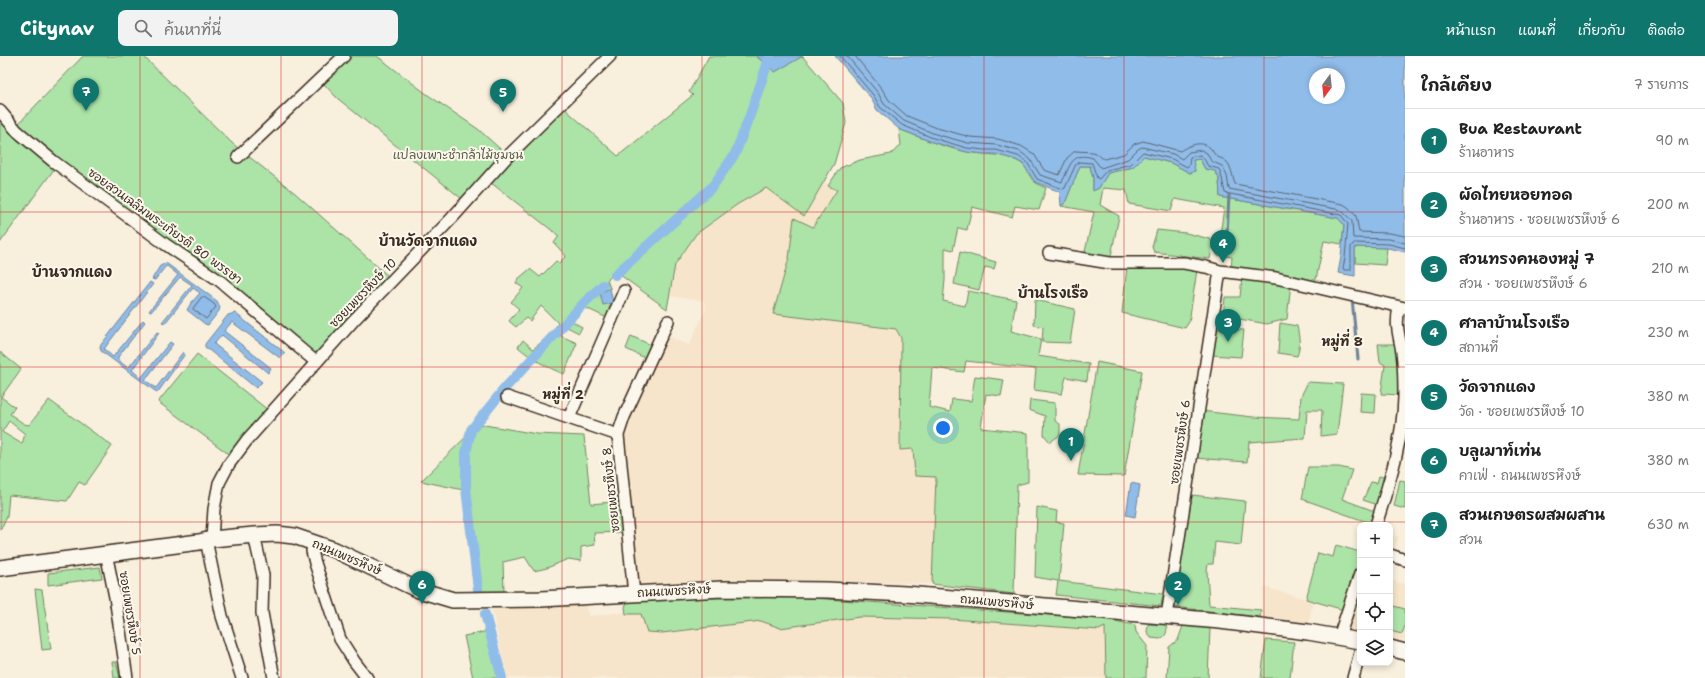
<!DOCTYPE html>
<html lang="th">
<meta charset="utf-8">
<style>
:root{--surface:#fff;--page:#f2f2f2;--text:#222;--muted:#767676;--line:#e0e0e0;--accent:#0f766e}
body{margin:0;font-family:"Shantell Sans","Playpen Sans Thai",sans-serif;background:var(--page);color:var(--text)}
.controls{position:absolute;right:12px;bottom:12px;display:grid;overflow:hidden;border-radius:8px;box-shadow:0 2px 6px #0003}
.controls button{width:36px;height:36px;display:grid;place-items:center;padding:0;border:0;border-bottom:1px solid var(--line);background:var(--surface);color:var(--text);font:20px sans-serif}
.compass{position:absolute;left:1309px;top:12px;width:36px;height:36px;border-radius:50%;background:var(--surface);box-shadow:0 2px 6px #0003;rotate:195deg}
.you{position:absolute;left:943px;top:372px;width:14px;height:14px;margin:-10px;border:3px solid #fff;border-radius:50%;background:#1a73e8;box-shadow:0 0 0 6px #1a73e833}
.badge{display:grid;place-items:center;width:26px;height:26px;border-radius:50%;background:var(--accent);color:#fff;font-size:13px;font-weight:700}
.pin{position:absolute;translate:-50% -33px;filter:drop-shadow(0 1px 2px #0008)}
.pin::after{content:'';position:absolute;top:21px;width:14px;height:12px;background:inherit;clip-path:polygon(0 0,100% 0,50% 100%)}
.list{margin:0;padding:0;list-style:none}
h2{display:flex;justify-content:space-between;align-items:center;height:52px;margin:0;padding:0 16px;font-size:17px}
h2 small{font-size:13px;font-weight:400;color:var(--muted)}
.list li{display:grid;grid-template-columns:26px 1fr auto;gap:12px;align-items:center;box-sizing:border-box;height:64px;padding:0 16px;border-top:1px solid var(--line)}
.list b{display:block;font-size:15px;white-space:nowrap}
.list p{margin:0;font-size:13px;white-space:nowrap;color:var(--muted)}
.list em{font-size:13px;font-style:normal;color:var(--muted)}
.icon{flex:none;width:22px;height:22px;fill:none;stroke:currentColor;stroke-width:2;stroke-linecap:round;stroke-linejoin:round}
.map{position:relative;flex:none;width:1405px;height:622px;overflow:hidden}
header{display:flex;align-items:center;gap:24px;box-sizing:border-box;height:56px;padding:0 20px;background:var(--accent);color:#fff}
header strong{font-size:19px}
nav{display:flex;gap:22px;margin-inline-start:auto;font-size:14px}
.search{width:280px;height:36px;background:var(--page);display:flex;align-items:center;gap:10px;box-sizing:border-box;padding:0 14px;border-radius:8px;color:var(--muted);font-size:15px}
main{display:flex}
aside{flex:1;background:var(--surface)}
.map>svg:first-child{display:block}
</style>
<header>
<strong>Citynav</strong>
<div class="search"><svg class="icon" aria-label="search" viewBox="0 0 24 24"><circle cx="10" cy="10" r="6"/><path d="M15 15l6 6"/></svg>ค้นหาที่นี่</div>
<nav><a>หน้าแรก</a><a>แผนที่</a><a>เกี่ยวกับ</a><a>ติดต่อ</a></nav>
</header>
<main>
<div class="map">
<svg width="1405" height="622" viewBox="0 0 1405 622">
<rect width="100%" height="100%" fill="#f9efdd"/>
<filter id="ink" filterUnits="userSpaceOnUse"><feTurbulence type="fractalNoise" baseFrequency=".025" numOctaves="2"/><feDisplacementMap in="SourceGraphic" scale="8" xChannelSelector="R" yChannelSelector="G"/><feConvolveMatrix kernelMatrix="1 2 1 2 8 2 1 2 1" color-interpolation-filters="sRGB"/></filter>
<g filter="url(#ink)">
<path fill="#f6e5cb" d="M824 126 837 134 813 172 794 163 789 202 773 257 896 273 901 282 900 393H913L936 421 932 528 778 524 638 528 622 375 667 280 689 289 706 252 704 245 670 240 675 212 696 178 738 148 766 132 804 160Z
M1390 479 1398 481 1393 497 1390 496Z
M1360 524V576L1345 573Z
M1390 524 1405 528V585L1390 582Z
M1264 531 1313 545 1309 567 1260 561Z
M585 548 589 560 634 555 844 550 1105 570 1106 622H507L492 554Z"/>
<path fill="#ace3a7" stroke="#748662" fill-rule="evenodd" d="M83 0H143L233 88 295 137 388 220 321 296 316 299 226 225 229 223 183 196 41 91 18 68Z
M352 0H377L428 39 478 73 508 100 462 143 337 42 322 26Z
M709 0H756L775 15 798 2 803 1 843 47 846 67 834 108 804 160 766 132 738 148 696 178 675 209 667 253 616 216 607 224 610 232 608 234 613 247 609 263 582 250 570 264 582 271 579 277 565 270 561 280 577 287 564 318C546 311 532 303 518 291L523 284 533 293 550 279 558 267 541 250 530 265 526 262 516 271 509 265 519 253 511 246 523 232 516 227 518 223 530 213 540 221 556 205 559 207 566 200 554 187 559 180 490 126 532 82 564 52 618 100 693 39 689 36Z
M0 63 7 72 55 112 0 187Z
M899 73C921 82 943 91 967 96 983 99 999 97 1015 104 1030 110 1026 119 1035 126 1038 129 1042 130 1046 132L1039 154 1015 150 1012 161 972 151 967 174 958 172 953 194 945 192V224L943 245 965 250 968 235 1016 244 1011 275 1041 283 1038 300 1089 308 1087 325 1066 321 1062 338 1034 334 1036 313 966 305 964 316 932 312 929 351 950 356 952 343 971 345 975 320 1004 324 1001 340 986 338 981 372 1028 377V426L1017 429 1014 538 932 528 936 421 915 420 913 393 900 394 901 282 896 273 773 258 789 202 794 162 813 171 837 134 828 130 840 112 860 104 891 98 901 89Z
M1144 100 1171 107 1190 117 1195 115 1192 104 1200 103 1205 113 1215 115 1219 122 1220 141 1338 162 1344 168 1342 188 1324 185 1315 228 1231 213 1232 201 1217 199 1224 152 1175 143 1171 155 1129 148 1126 134 1103 132 1100 149 1119 160 1110 205 1084 200 1094 156 1061 150 1065 147 1080 110H1090L1093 122V134L1099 132 1108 117 1133 111Z
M1157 174 1186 177 1210 183 1213 187 1210 203 1154 196 1152 191Z
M1355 191 1387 192 1385 209 1355 207Z
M960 196 996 206 994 213 985 211 979 234 954 228Z
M1127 210H1169L1197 214 1189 266 1185 272 1122 257Z
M1242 221 1291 227 1287 263 1267 268 1223 260 1225 241H1240Z
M1035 244 1075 253 1070 287 1042 286 1043 271 1034 269Z
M1280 267 1297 270C1299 279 1301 291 1297 300L1278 297Z
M1216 273 1244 274 1241 301 1211 299Z
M631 280 651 289 645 302 626 293Z
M1378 288H1398L1401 339 1381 338 1385 309 1380 306Z
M0 296 21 313 1 341 15 351 10 358 24 368 29 369 49 344 112 390 85 429 79 426 67 445 9 439 7 461 0 474ZM9 365 25 378 22 388 2 376Z
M197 298 268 354 230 399 158 346Z
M1097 306 1142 315 1124 420 1078 419Z
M1308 326 1343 328 1337 378 1321 380 1322 354H1307L1305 382 1249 386 1247 406 1194 402 1201 355 1253 361 1299 363 1301 340Z
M1361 337 1376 338 1375 357 1360 356Z
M1030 344 1055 347V365L1060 368V379L1050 386 1044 379 1045 360 1029 354Z
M479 368 537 378 584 380 591 448 622 445 626 476 594 477 595 489 581 491V505L568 503 547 512 534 515 525 501 503 506 504 536 474 535 463 434 421 425Z
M1308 411H1339L1352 414 1342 443 1377 456 1373 468 1302 443Z
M1379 420 1386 422 1378 449 1363 444 1371 426 1377 427Z
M1400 424 1405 425V453L1394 450Z
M1192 439 1245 445 1241 489 1215 486 1213 508H1208L1207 514 1209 549 1261 554 1260 561 1174 551Z
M1037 451 1057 455 1056 466 1064 467 1059 525 1163 538 1161 550 1056 539 1058 525 1035 521Z
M1336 489 1360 496 1359 514 1344 554 1306 543 1318 497 1333 501Z
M100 511 102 522 48 529V517Z
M35 533 42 534 51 593 42 594Z
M799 541 1104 563 1135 569 1136 576 1147 590 1146 622H1106L1105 571 1099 574 951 563 860 561 780 572 761 565 662 577 647 576 641 558H626L625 551 627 546 702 542Z
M1390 549 1405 553V570L1402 578 1390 575Z
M1148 568 1166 569C1168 576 1166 580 1160 583L1151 582 1147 576Z
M1183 570 1210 572 1208 622H1167L1169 591 1178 584Z
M488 575 498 622H473L464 580Z
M1266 584 1294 586 1290 622H1261Z
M112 606H116L120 622H114Z"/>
<path fill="#90bce9" stroke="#6e8298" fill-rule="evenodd" d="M756 0H803L775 16Z
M835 0H1405V196L1388 192 1355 191V220L1338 217 1341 201 1344 169 1338 162 1220 141 1219 122 1215 115 1205 113 1200 103 1193 104 1195 115 1190 117 1171 107 1144 100 1133 111 1108 117 1099 132 1093 135V122L1090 110H1080L1065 147 1061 150 1060 136 1035 126 1023 108 1016 104 995 98H984L967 96 932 86 899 73 877 54 871 42ZM1315 18H1339V42H1315Z
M166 207 217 245 220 251 219 255 208 269 205 268 187 254 191 247 200 237 193 232 165 267 162 266 192 229 180 221 151 256 149 255 178 219 167 210 165 211 155 224 152 223 160 210Z
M150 226 153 228 104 293 113 301 143 264 145 266 118 301V304L128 312 157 276 159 277 132 314 141 322 170 286 173 288 145 324 156 332 183 296 185 298 158 336 155 335 101 295 100 290Z
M610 232 613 247 603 249 600 237Z
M235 257 285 297 280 302 232 266 224 275 271 312 268 317 222 279 214 288 262 326 256 332 205 291V288L228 259Z
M1131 427 1140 429 1135 461 1126 459Z"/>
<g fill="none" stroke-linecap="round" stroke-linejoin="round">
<path stroke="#5d646f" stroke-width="1" d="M840 0 874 40 880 51 902 69 933 82 967 92 984 94H996L1018 100 1027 106 1037 123 1063 133 1065 132 1076 108 1079 106 1092 107 1097 122 1099 123 1107 114 1131 108 1143 96 1172 103 1187 111 1189 109 1190 101 1200 99 1203 101 1208 110 1219 113 1222 122 1225 137 1341 159 1348 168 1345 202 1343 212 1344 214H1351V191L1354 187 1389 188 1405 192
M847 0 878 37 884 48 904 65 935 78 968 87 997 89 1019 95 1030 103 1040 119 1062 126C1070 111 1071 95 1093 102L1101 112 1128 103 1138 93 1142 91 1173 98 1182 103 1189 96 1201 94 1207 97 1211 105 1222 110 1227 120 1229 133 1341 154 1352 165 1353 182 1389 183 1405 187
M855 0 882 33 889 44 907 60 937 72 970 81 998 83 1021 90 1034 98 1044 114 1059 119 1067 102 1075 95 1093 96 1104 103 1124 98 1134 88 1143 85 1180 95C1188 90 1200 84 1209 91 1212 93 1213 96 1215 99 1217 102 1223 102 1226 105 1232 111 1232 120 1235 128L1343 148 1348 151 1356 160 1359 176 1389 177 1405 180
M202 241H204L214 248 216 251 206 263 193 253Z"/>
<path stroke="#6e8298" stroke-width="3" d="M1226 199 1229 139
M1352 243 1358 303"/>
<path stroke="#90bce9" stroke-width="10" d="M615 219 712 131 735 98 749 62 770 0
M478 533 466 433V397L471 374 505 332 584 247 603 229
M485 558 502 622"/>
<g stroke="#3b2a1e" stroke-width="14">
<path id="minor" d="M0 55 17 75 53 105 165 188 220 225 316 306
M238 101 344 0
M1049 197 1110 207H1184L1206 211 1220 215 1276 222 1405 252
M507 341 618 379
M569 362 624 235
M1376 469C1389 427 1403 385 1404 341 1404 326 1404 310 1402 296 1399 277 1395 271 1399 251
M254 479 263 519 262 557 274 622
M212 483 214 453 219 427 229 408 247 384 353 265 452 162 505 103 610 0
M206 484 222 560 242 622
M314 487 312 495 315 507 340 583 354 605 367 622
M106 497 115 541 127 622
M1390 499 1405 504
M634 538 618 379 624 361 668 265
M1167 560 1220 215
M1339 581 1360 518
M1353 622 1360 597"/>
</g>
<g stroke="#3b2a1e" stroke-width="18">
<path id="secondary" d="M0 512 199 486 212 483 254 479 277 478 294 480 335 494 416 533 453 544 541 543 722 533 827 534 906 538 1220 565 1308 576 1360 585
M1390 592 1405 596"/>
</g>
<use href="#minor" stroke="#fbf7ec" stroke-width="11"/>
<use href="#secondary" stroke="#fbf7ec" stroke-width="15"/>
</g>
</g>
<path fill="none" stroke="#d62828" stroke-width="1" stroke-opacity="0.55" d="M140 0V622M281 0V622M422 0V622M562 0V622M702 0V622M843 0V622M984 0V622M1124 0V622M1264 0V622M0 156H1405M0 311H1405M0 466H1405"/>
<g text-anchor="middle" stroke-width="4" stroke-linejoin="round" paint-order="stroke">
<g font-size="12" fill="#575840" stroke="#fbf7ec">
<text x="458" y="103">แปลงเพาะชำกล้าไม้ชุมชน</text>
</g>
<g font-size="12" fill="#3b2a1e" stroke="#fbf7ec">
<text transform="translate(165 170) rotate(36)" y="4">ซอยสวนเฉลิมพระเกียรติ 80 พรรษา</text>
<text transform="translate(363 237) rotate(-46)" y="4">ซอยเพชรหึงษ์ 10</text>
<text transform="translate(1180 386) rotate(-82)" y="4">ซอยเพชรหึงษ์ 6</text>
<text transform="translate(611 434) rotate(-96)" y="4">ซอยเพชรหึงษ์ 8</text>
<text transform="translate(347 501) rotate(23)" y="4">ถนนเพชรหึงษ์</text>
<text transform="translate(674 535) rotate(-3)" y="4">ถนนเพชรหึงษ์</text>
<text transform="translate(997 546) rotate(5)" y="4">ถนนเพชรหึงษ์</text>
<text transform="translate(130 557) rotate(81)" y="4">ซอยเพชรหึงษ์ 5</text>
</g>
<g font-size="13" font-weight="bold" fill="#3b2a1e" stroke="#fbf7ec">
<text x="1342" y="290">หมู่ที่ 8</text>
<text x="563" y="343">หมู่ที่ 2</text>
</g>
<g font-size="14" font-weight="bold" fill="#3b2a1e" stroke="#fbf7ec">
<text x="428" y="190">บ้านวัดจากแดง</text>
<text x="72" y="221">บ้านจากแดง</text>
<text x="1053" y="242">บ้านโรงเรือ</text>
</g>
</g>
</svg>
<div class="controls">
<button>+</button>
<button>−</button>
<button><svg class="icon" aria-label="locate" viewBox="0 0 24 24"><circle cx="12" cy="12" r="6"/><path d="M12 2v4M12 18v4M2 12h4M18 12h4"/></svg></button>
<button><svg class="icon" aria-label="layers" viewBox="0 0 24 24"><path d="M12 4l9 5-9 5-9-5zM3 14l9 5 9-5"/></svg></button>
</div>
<svg class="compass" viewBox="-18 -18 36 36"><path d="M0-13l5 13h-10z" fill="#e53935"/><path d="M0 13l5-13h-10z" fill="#767676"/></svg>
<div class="you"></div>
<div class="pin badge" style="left:1071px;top:405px">1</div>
<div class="pin badge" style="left:1178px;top:549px">2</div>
<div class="pin badge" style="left:1228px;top:286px">3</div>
<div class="pin badge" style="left:1223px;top:207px">4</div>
<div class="pin badge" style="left:503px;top:56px">5</div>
<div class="pin badge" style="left:422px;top:548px">6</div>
<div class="pin badge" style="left:86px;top:55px">7</div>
</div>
<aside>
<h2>ใกล้เคียง<small>7 รายการ</small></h2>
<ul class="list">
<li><span class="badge">1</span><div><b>Bua Restaurant</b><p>ร้านอาหาร</p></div><em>90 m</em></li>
<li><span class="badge">2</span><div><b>ผัดไทยหอยทอด</b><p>ร้านอาหาร · ซอยเพชรหึงษ์ 6</p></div><em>200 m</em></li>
<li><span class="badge">3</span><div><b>สวนทรงคนองหมู่ 7</b><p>สวน · ซอยเพชรหึงษ์ 6</p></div><em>210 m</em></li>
<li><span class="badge">4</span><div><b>ศาลาบ้านโรงเรือ</b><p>สถานที่</p></div><em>230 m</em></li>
<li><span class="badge">5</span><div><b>วัดจากแดง</b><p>วัด · ซอยเพชรหึงษ์ 10</p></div><em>380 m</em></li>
<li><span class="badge">6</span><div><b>บลูเมาท์เท่น</b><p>คาเฟ่ · ถนนเพชรหึงษ์</p></div><em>380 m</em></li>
<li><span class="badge">7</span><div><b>สวนเกษตรผสมผสาน</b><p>สวน</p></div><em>630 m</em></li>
</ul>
</aside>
</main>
